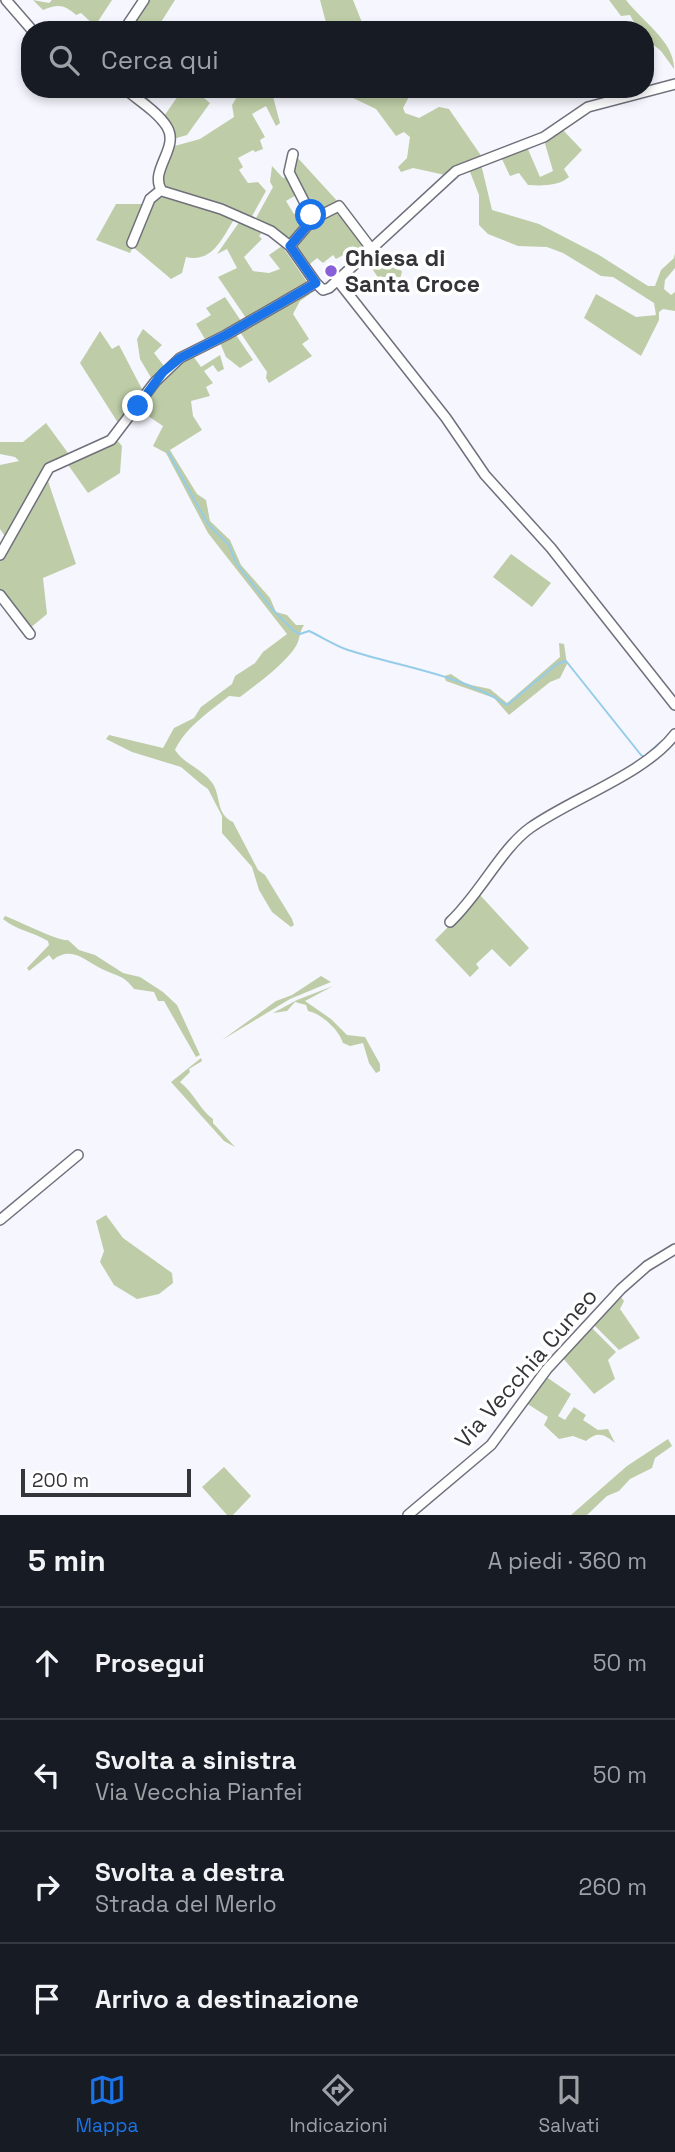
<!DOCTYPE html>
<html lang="it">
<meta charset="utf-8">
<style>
:root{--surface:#171b24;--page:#20242c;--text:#f1f3f6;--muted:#9ea1a6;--line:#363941;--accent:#1a73e8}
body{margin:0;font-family:"Space Grotesk",sans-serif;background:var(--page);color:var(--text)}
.scale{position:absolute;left:21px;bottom:18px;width:170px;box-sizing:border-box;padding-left:7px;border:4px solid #343439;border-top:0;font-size:19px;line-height:24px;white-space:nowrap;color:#343439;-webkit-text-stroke:5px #fff;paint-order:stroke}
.stop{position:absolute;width:21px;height:21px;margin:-16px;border:5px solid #1a73e8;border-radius:50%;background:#fff}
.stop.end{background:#1a73e8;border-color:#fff;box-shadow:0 2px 7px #0008}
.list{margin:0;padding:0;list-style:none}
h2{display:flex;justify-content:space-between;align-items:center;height:91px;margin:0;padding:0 28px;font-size:30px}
h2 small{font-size:23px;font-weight:400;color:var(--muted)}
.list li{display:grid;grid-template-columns:46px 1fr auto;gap:21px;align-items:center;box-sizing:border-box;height:112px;padding:0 28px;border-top:2px solid var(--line)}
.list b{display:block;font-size:26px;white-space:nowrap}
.list p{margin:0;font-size:23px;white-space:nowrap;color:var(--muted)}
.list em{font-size:23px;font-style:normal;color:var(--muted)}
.icon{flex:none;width:38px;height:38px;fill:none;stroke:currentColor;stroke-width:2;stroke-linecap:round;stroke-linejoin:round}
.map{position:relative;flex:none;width:675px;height:1515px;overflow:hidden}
.search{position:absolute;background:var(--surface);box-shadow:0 4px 10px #0003;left:21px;right:21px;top:21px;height:77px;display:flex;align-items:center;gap:18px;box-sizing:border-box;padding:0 24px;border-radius:28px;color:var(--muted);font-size:26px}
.sheet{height:539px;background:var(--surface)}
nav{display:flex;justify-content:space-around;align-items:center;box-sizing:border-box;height:98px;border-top:2px solid var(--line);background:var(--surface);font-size:19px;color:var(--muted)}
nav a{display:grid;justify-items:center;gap:4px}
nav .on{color:var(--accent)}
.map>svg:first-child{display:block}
</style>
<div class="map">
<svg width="675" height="1515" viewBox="0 0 675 1515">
<rect width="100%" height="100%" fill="#f6f6fe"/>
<path fill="#becda7" d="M33 0 49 3 52 0H112L95 26 81 13 76 15C64 4 58 4 43 10Z
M147 0H175L156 30H128Z
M320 0H353L365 30H328Z
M609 0H626C641 20 675 42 674 69L661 51 645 38V30H638L630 15 621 16Z
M131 89H140L164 116 183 89H193L210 103 187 135 173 139Z
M242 89H271L280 123 276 126 266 106 252 114 265 137 260 140 263 149 255 152 253 150 238 158 243 167 239 170 248 183 258 182 266 191 251 218 165 189 161 180 171 147 200 139 234 117 232 105Z
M347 89H413L403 108 405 113 419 118 439 107 449 109 482 157 445 175 413 168 401 172 398 167 407 158 410 137 404 132 396 136 376 109 353 98Z
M562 129 582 150 564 169 569 177C559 186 541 186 528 185L519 173 510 176 501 157 527 147 540 177 553 171 544 140Z
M296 156 340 204 314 216 291 167Z
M481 164 492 210 539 224 599 255 648 286H655L661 270 674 258 675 253V268L665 280 664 289 671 295 675 292V311L663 309 659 312V320L641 356 584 318 596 294 636 317 656 315 654 303 613 277 601 276 563 253 547 247 518 246 488 234 479 225V195L470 172 455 174Z
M272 166 283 178 289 176 298 194 286 201 294 214 303 210 308 221 293 240 256 218 273 187 270 182Z
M162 197 235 218C222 238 213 263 186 257L182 273 171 279 133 247 130 253 96 240 116 204H151Z
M339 208 367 245 354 259 349 252 336 259 333 255 323 263 317 258 310 264 295 244 315 220Z
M240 221 263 231 259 236 262 239 244 257 253 271 269 273 280 269 269 255 282 246 307 282 246 318 218 277 237 268 227 249 217 254Z
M374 247 387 264 402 271 397 294 386 289 364 257Z
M307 293 310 294 300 301 293 314 309 339 302 344 312 356 269 383 266 378 267 372 240 332Z
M225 297 241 321 205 339 196 324 211 315 206 308Z
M143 329 162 345 154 353 164 366 153 381 140 359 137 339Z
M100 331 112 349 119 345 144 393 120 426 80 363Z
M236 335 253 360 240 368 226 357 220 343Z
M220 355 224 369 218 372 213 365 204 371 213 383 206 387 210 396 191 401 193 416 202 430 170 450 197 494 206 500 210 521 230 540 241 565 270 598 276 612 287 615 296 625H304C299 632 300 640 296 646 285 664 257 684 240 697L229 696C209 712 186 727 175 750 184 764 203 769 213 784 221 797 216 814 233 822L258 870 265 875 292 919 294 925 291 927 272 912 259 890 252 867 222 833V816L208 789 201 784 181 767 132 752 106 739 109 735 163 748 174 728 194 718 201 707 232 684 235 676 255 663 263 652 287 634 208 533 166 453 153 446 163 426 148 416 147 408 141 404 176 364 193 356 201 367Z
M46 423 68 453 73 454 53 461 42 470 6 538 0 529V465L19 461 15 457 0 454V442H23Z
M116 439 122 446 120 473 88 493 66 462 96 452Z
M46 475 76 564 43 578 47 614 29 629 0 591V562Z
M511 554 551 583 532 607 493 577Z
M559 643 564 644 567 664 560 678 550 682 509 715 494 698 446 681 444 676 451 674 466 684 490 689 507 703 560 657Z
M480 895 529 948 510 967 492 949 476 964 479 968 470 977 435 940Z
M5 916C19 921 59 942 68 940L79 950 95 955 123 973 140 977 163 992 177 1005 200 1055 196 1057 164 1001H158L154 992 134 989C124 975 116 976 102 969 85 961 72 945 53 960L49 955 29 971 27 968 49 945 48 941C33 932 16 930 3 919Z
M321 976 331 982 290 999 222 1040 276 1001 292 995Z
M333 986 305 1001 331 1019 347 1035 365 1037 380 1064V1071L376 1073 369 1063 363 1043 350 1046 343 1043C339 1030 322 1014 308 1011L306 1005 295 1002 287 1011 273 1013 297 1000Z
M201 1058 202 1061 189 1069 190 1072 180 1082C194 1093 201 1111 213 1119V1123L235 1147 224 1141 171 1082Z
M106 1215 123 1238 172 1273 173 1283 159 1294 137 1299 114 1285 100 1262 104 1251 96 1221Z
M631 1283 621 1297 624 1301 620 1309 640 1338 619 1350 594 1325Z
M591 1327 616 1352 608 1360 615 1379 594 1394 561 1356Z
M545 1376 571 1394 558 1416 565 1420 574 1407 586 1415 583 1420 598 1430 608 1429 615 1443C604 1434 598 1431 586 1441L573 1436 559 1439 544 1425 548 1417 526 1403Z
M668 1439 672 1446 655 1458 652 1468 630 1479 619 1491 607 1496 587 1515H571L627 1466Z
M224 1467 251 1496 233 1515H227L202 1487Z"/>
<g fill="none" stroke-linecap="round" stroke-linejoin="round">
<path stroke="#95cde8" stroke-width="2" d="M168 452 208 524 229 545 236 563 273 610 294 631 300 634 309 631C322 637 334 645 348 650 401 667 460 674 507 705L557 664 566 661 641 755 644 757 663 740"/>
<g stroke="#6f707b" stroke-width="12">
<path id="minor" d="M6 0 32 30
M124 30 144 0
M125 89C138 100 158 112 167 127 180 148 148 171 162 191L221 209 271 231 290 246 316 283
M313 219 339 206 370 247
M132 243 150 199 161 190
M290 246 313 219 289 172 293 154
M338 281 446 418 485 475 551 548 675 705
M0 555 49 468 111 440 155 382 180 358 226 335 316 283 323 290 329 288 456 171 544 137 588 107 675 84
M0 595 30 634
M450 922C480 894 501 849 530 828 572 798 645 774 675 734
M0 1220 78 1155
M408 1515 491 1445 547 1369 621 1289 647 1266 675 1249"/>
</g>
<use href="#minor" stroke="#fff" stroke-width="9"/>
</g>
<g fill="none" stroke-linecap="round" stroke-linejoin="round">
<path stroke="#1a73e8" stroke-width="9" d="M138 406 163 372 180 358 226 335 316 283 290 246 313 219 311 215"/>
</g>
<circle fill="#885fd9" stroke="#fff" stroke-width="2.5" cx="331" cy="271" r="7"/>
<g text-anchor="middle" stroke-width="7" stroke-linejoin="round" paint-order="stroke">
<g font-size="23" font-weight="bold" fill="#343439" stroke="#fff" text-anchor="start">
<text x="345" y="266">Chiesa di<tspan x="345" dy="26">Santa Croce</tspan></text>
</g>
<g font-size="23" fill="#343439" stroke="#fff">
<text transform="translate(526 1368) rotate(-49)" y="8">Via Vecchia Cuneo</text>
</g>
</g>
</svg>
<div class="scale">200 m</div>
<div class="stop" style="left:311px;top:215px"></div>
<div class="stop end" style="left:138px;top:406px"></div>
<div class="search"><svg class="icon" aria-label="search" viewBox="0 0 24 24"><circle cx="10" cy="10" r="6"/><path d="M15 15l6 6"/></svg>Cerca qui</div>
</div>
<section class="sheet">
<h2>5 min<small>A piedi · 360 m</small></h2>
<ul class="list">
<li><svg class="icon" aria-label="ahead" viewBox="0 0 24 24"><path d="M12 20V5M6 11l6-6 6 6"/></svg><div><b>Prosegui</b></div><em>50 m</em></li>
<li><svg class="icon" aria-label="left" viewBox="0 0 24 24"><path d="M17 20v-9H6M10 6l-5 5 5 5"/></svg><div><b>Svolta a sinistra</b><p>Via Vecchia Pianfei</p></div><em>50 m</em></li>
<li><svg class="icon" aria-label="right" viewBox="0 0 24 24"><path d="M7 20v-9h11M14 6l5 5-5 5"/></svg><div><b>Svolta a destra</b><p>Strada del Merlo</p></div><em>260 m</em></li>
<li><svg class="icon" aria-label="arrive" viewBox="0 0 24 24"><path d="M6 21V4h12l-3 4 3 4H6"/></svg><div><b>Arrivo a destinazione</b></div></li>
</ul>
</section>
<nav>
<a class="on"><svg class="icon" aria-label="map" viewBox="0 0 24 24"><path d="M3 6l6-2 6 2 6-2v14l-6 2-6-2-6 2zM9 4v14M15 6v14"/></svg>Mappa</a>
<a><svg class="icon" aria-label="directions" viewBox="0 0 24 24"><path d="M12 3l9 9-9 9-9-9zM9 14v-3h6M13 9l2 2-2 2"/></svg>Indicazioni</a>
<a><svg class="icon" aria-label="saved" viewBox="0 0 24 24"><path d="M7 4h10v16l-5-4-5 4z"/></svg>Salvati</a>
</nav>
